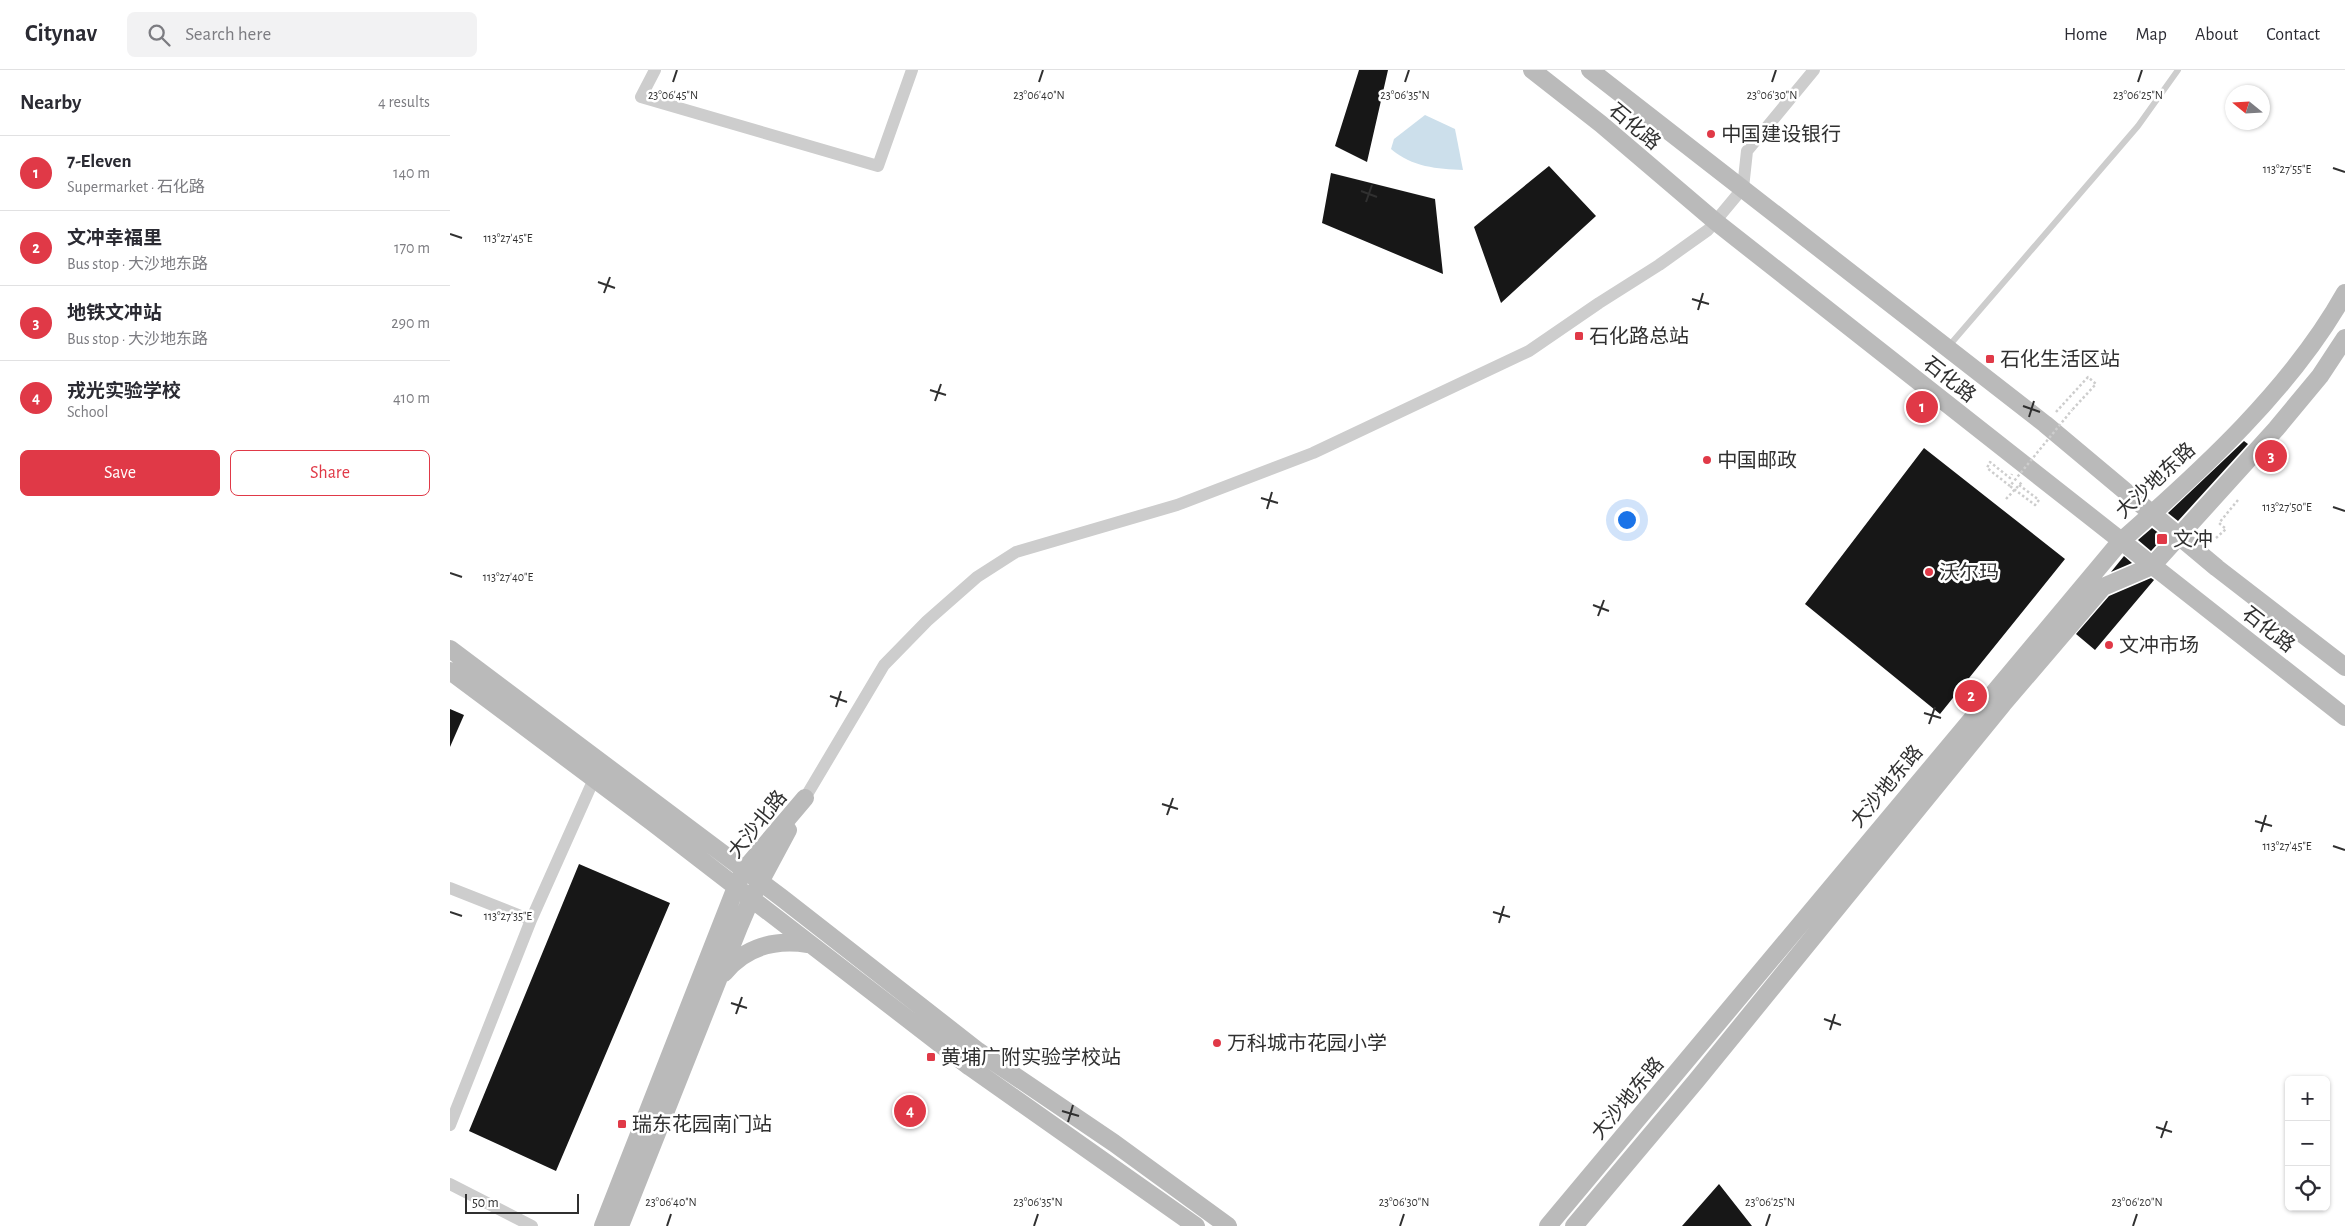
<!DOCTYPE html>
<meta charset="utf-8">
<style>
:root{--surface:#fff;--page:#f2f2f3;--text:#2b2b33;--muted:#7c7c81;--line:#e1e1e2;--accent:#e03947}
body{margin:0;font-family:"Alegreya Sans","Noto Sans SC",sans-serif;background:var(--page);color:var(--text)}
.controls{position:absolute;right:15px;bottom:15px;display:grid;overflow:hidden;border-radius:8px;box-shadow:0 1px 4px #0004}
.controls button{width:45px;height:45px;display:grid;place-items:center;padding:0;border:0;border-bottom:1px solid var(--line);background:var(--surface);color:var(--text);font:25px sans-serif}
.compass{position:absolute;left:1775px;top:15px;width:45px;height:45px;border-radius:50%;background:var(--surface);box-shadow:0 1px 4px #0004;rotate:288deg}
.scale{position:absolute;left:15px;bottom:12px;width:114px;box-sizing:border-box;padding-left:5px;border:2px solid #303030;border-top:0;font-size:14px;line-height:18px;white-space:nowrap;color:#303030;-webkit-text-stroke:4px #fff;paint-order:stroke}
.you{position:absolute;left:1176px;top:449px;width:18px;height:18px;margin:-12px;border:4px solid #fff;border-radius:50%;background:#1a73e8;box-shadow:0 0 0 8px #1a73e833}
.badge{display:grid;place-items:center;width:32px;height:32px;border-radius:50%;background:var(--accent);color:#fff;font-size:16px;font-weight:700}
.pin{position:absolute;translate:-50% -50%;border:2px solid #fff;box-shadow:0 1px 5px #0006}
.list{margin:0;padding:0;list-style:none}
h2{display:flex;justify-content:space-between;align-items:center;height:65px;margin:0;padding:0 20px;font-size:21px}
h2 small{font-size:16px;font-weight:400;color:var(--muted)}
.list li{display:grid;grid-template-columns:32px 1fr auto;gap:15px;align-items:center;box-sizing:border-box;height:75px;padding:0 20px;border-top:1px solid var(--line)}
.list b{display:block;font-size:19px;white-space:nowrap}
.list p{margin:0;font-size:16px;white-space:nowrap;color:var(--muted)}
.list em{font-size:16px;font-style:normal;color:var(--muted)}
.actions{display:flex;gap:10px;padding:15px 20px}
.actions a{flex:1;padding:11px 0;border:1px solid var(--accent);border-radius:8px;text-align:center;font-size:18px;color:var(--accent)}
.actions .main{background:var(--accent);color:#fff}
.icon{flex:none;width:28px;height:28px;fill:none;stroke:currentColor;stroke-width:2;stroke-linecap:round;stroke-linejoin:round}
.map{position:relative;flex:none;width:1895px;height:1156px;overflow:hidden}
header{display:flex;align-items:center;gap:30px;box-sizing:border-box;height:70px;padding:0 25px;background:var(--surface);border-bottom:1px solid var(--line)}
header strong{font-size:24px}
nav{display:flex;gap:28px;margin-inline-start:auto;font-size:18px}
.search{width:350px;height:45px;background:var(--page);display:flex;align-items:center;gap:12px;box-sizing:border-box;padding:0 18px;border-radius:8px;color:var(--muted);font-size:19px}
main{display:flex}
aside{flex:1;background:var(--surface)}
.map>svg:first-child{display:block}
</style>
<header>
<strong>Citynav</strong>
<div class="search"><svg class="icon" aria-label="search" viewBox="0 0 24 24"><circle cx="10" cy="10" r="6"/><path d="M15 15l6 6"/></svg>Search here</div>
<nav><a>Home</a><a>Map</a><a>About</a><a>Contact</a></nav>
</header>
<main>
<aside>
<h2>Nearby<small>4 results</small></h2>
<ul class="list">
<li><span class="badge">1</span><div><b>7-Eleven</b><p>Supermarket · 石化路</p></div><em>140 m</em></li>
<li><span class="badge">2</span><div><b>文冲幸福里</b><p>Bus stop · 大沙地东路</p></div><em>170 m</em></li>
<li><span class="badge">3</span><div><b>地铁文冲站</b><p>Bus stop · 大沙地东路</p></div><em>290 m</em></li>
<li><span class="badge">4</span><div><b>戎光实验学校</b><p>School</p></div><em>410 m</em></li>
</ul>
<div class="actions"><a class="main">Save</a><a>Share</a></div>
</aside>
<div class="map">
<svg width="1895" height="1156" viewBox="0 0 1895 1156">
<rect width="100%" height="100%" fill="#fff"/>
<path fill="#ccdfeb" d="M975 45 1005 59 1013 100C987 99 962 97 941 79L944 69Z"/>
<path fill="#171717" d="M909 0H938L917 92 885 76Z
M1099 96 1146 146 1051 233 1024 157Z
M881 103 985 129 993 204 872 153Z
M1794 371 1798 374 1728 451 1718 443Z
M1474 378 1615 489 1490 644 1355 534Z
M1702 458 1714 467 1701 481 1688 470Z
M1674 486 1682 493 1661 502Z
M1701 508 1704 510 1645 580 1626 564 1659 526Z
M0 639 14 645 0 677Z
M129 794 220 833 106 1101 19 1061Z
M1269 1114 1302 1156H1232Z"/>
<g fill="none" stroke-linecap="round" stroke-linejoin="round">
<path stroke="#cdcdcd" stroke-width="2.5" stroke-dasharray="2.5 2.5" stroke-linecap="butt" d="M1606 342 1638 307 1646 314 1622 340
M1560 416 1537 398 1540 392 1560 408 1562 404
M1556 429 1572 412
M1766 468 1776 459 1769 453 1788 430"/>
<path stroke="#cdcdcd" stroke-width="6" d="M1498 277 1688 56 1728 0"/>
<path stroke="#cdcdcd" stroke-width="12" d="M205 0 191 27 428 96 462 0
M355 728 434 595 477 551 527 507 566 482 727 435 863 383 1079 281 1149 233 1209 195 1258 160 1293 118 1297 81 1364 0
M0 818 81 850
M0 1055 81 850 144 709 148 703
M0 1114 82 1156"/>
<path stroke="#bababa" stroke-width="18" d="M1082 0 1151 54 1266 152 1895 647
M1140 0 1595 354 1767 498 1895 597
M0 579 332 828 528 981 664 1073 778 1156
M0 601 202 752 520 997 746 1156
M274 903C295 877 325 869 358 874
M153 1156 286 817 294 800 355 728
M170 1156 289 857 301 829 338 760
M1098 1156 1670 472C1752 400 1842 318 1895 223
M1124 1156 1246 1011 1553 634 1653 517 1702 496 1826 359 1870 306 1895 268"/>
<path stroke="#cdcdcd" stroke-width="2.5" stroke-dasharray="2.5 2.5" stroke-linecap="butt" d="M1569 415 1589 430 1585 435 1560 416 1622 340"/>
</g>
<path fill="none" stroke="#303030" stroke-width="2" d="M223 12 227 0M589 12 593 0M955 12 959 0M1322 12 1326 0M1688 12 1692 0M1883 98 1895 102M911 121 927 127M916 132 922 115M0 164 12 168M148 212 165 218M154 223 160 207M1242 229 1259 234M1248 240 1253 223M480 320 496 325M485 331 491 314M1573 336 1590 342M1579 347 1584 331M811 428 828 433M1883 437 1895 441M817 439 822 422M0 503 12 507M1143 535 1159 541M1148 546 1154 530M380 626 397 632M386 637 391 621M1474 643 1491 648M1479 654 1485 637M712 734 728 739M717 745 723 728M1805 751 1822 756M1811 762 1816 745M1883 776 1895 780M0 842 12 846M1043 842 1060 847M1049 853 1054 836M281 933 297 938M286 944 292 927M1374 949 1391 955M1380 960 1385 944M612 1041 629 1046M618 1052 623 1035M1706 1057 1722 1062M1711 1068 1717 1051M217 1156 221 1144M584 1156 588 1144M950 1156 954 1144M1316 1156 1320 1144M1683 1156 1687 1144"/>
<g fill="#e03947" stroke="#fff" stroke-width="2">
<circle cx="1261" cy="64" r="5"/>
<rect x="1124" y="261" width="10" height="10" rx="2.5"/>
<rect x="1535" y="284" width="10" height="10" rx="2.5"/>
<circle cx="1257" cy="390" r="5"/>
<rect x="1706" y="463" width="12" height="12" rx="2.5"/>
<circle cx="1479" cy="502" r="5"/>
<circle cx="1659" cy="575" r="5"/>
<circle cx="767" cy="973" r="5"/>
<rect x="476" y="982" width="10" height="10" rx="2.5"/>
<rect x="167" y="1049" width="10" height="10" rx="2.5"/>
</g>
<g text-anchor="middle" stroke-width="5" stroke-linejoin="round" paint-order="stroke">
<g font-size="20" fill="#303030" stroke="#fff">
<text transform="translate(1185 56) rotate(40)" y="7">石化路</text>
<text transform="translate(1500 309) rotate(38)" y="7">石化路</text>
<text transform="translate(1705 410) rotate(-43)" y="7">大沙地东路</text>
<text transform="translate(1819 559) rotate(38)" y="7">石化路</text>
<text transform="translate(1436 716) rotate(-50)" y="7">大沙地东路</text>
<text transform="translate(307 754) rotate(-51)" y="7">大沙北路</text>
<text transform="translate(1177 1028) rotate(-50)" y="7">大沙地东路</text>
</g>
<g font-size="20" fill="#303030" stroke="#fff" text-anchor="start">
<text x="1271" y="71">中国建设银行</text>
<text x="1139" y="273">石化路总站</text>
<text x="1550" y="296">石化生活区站</text>
<text x="1267" y="397">中国邮政</text>
<text x="1723" y="476">文冲</text>
<text x="1489" y="509">沃尔玛</text>
<text x="1669" y="582">文冲市场</text>
<text x="777" y="980">万科城市花园小学</text>
<text x="491" y="994">黄埔广附实验学校站</text>
<text x="182" y="1061">瑞东花园南门站</text>
</g>
</g>
<g font-size="12" text-anchor="middle" fill="#303030" stroke="#fff" stroke-width="5" stroke-linejoin="round" paint-order="stroke">
<text x="223" y="29">23°06'45"N</text>
<text x="589" y="29">23°06'40"N</text>
<text x="955" y="29">23°06'35"N</text>
<text x="1322" y="29">23°06'30"N</text>
<text x="1688" y="29">23°06'25"N</text>
<text x="1837" y="103">113°27'55"E</text>
<text x="58" y="172">113°27'45"E</text>
<text x="1837" y="441">113°27'50"E</text>
<text x="58" y="511">113°27'40"E</text>
<text x="1837" y="780">113°27'45"E</text>
<text x="58" y="850">113°27'35"E</text>
<text x="1687" y="1136">23°06'20"N</text>
<text x="221" y="1136">23°06'40"N</text>
<text x="588" y="1136">23°06'35"N</text>
<text x="954" y="1136">23°06'30"N</text>
<text x="1320" y="1136">23°06'25"N</text>
</g>
</svg>
<div class="controls">
<button>+</button>
<button>−</button>
<button><svg class="icon" aria-label="locate" viewBox="0 0 24 24"><circle cx="12" cy="12" r="6"/><path d="M12 2v4M12 18v4M2 12h4M18 12h4"/></svg></button>
</div>
<svg class="compass" viewBox="-18 -18 36 36"><path d="M0-13l5 13h-10z" fill="#e53935"/><path d="M0 13l5-13h-10z" fill="#7c7c81"/></svg>
<div class="scale">50 m</div>
<div class="you"></div>
<div class="pin badge" style="left:1472px;top:337px">1</div>
<div class="pin badge" style="left:1521px;top:626px">2</div>
<div class="pin badge" style="left:1821px;top:386px">3</div>
<div class="pin badge" style="left:460px;top:1041px">4</div>
</div>
</main>
